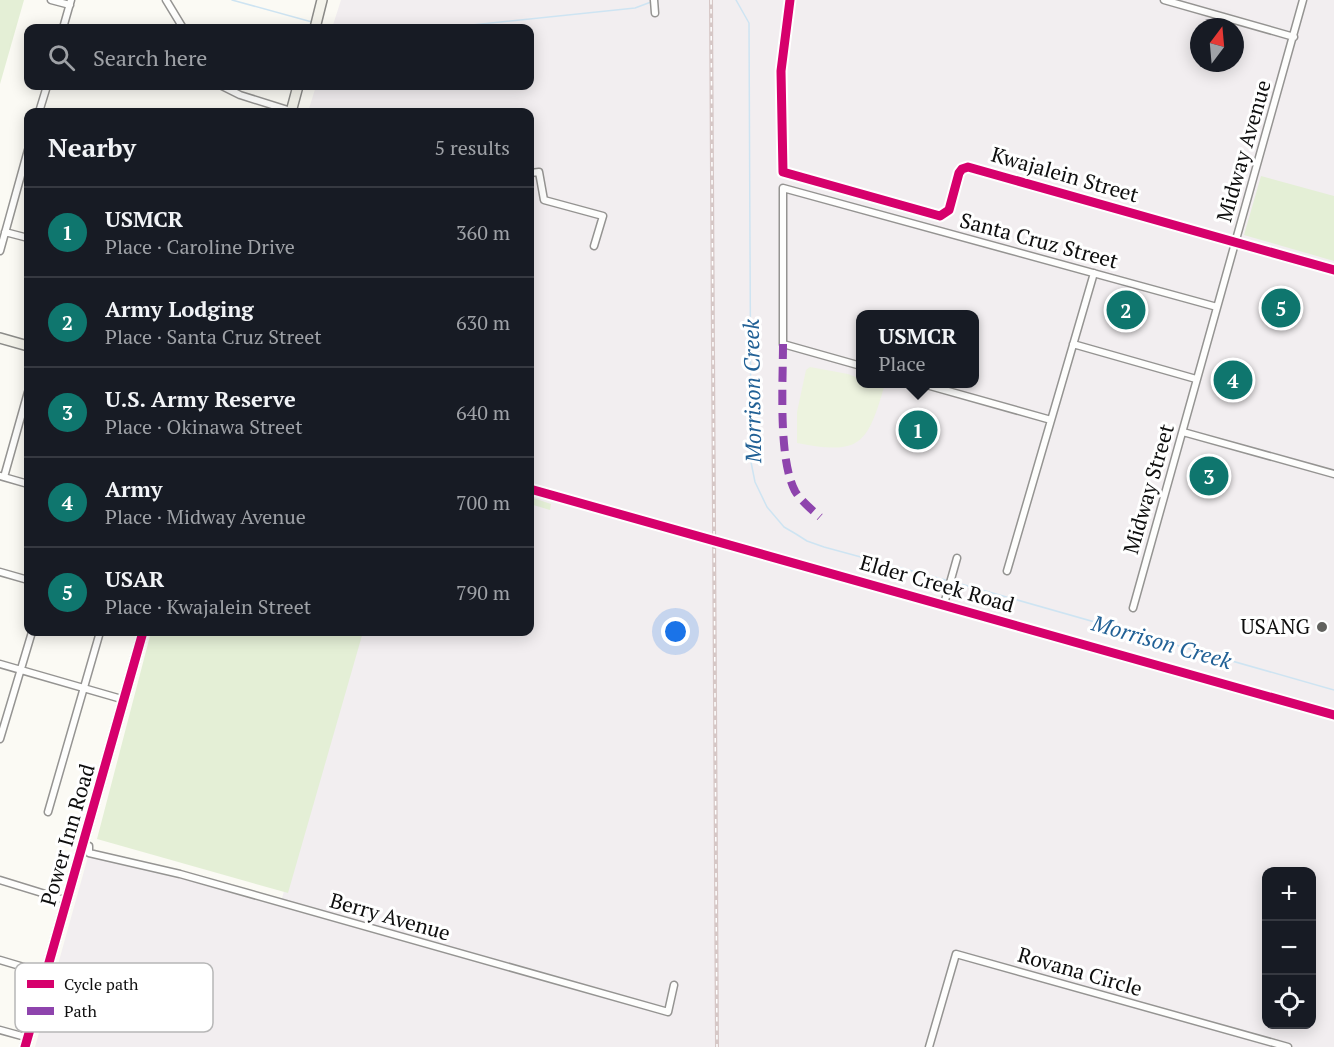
<!DOCTYPE html>
<meta charset="utf-8">
<style>
:root{--surface:#171b24;--page:#20242c;--text:#f1f3f6;--muted:#9ea1a6;--line:#363941;--accent:#0f766e}
body{margin:0;font-family:"PT Serif",serif;background:var(--page);color:var(--text)}
.controls{position:absolute;right:18px;bottom:18px;display:grid;overflow:hidden;border-radius:12px;box-shadow:0 3px 15px #0003}
.controls button{width:54px;height:54px;display:grid;place-items:center;padding:0;border:0;border-bottom:2px solid var(--line);background:var(--surface);color:var(--text);font:30px sans-serif}
.compass{position:absolute;left:1190px;top:18px;width:54px;height:54px;border-radius:50%;background:var(--surface);box-shadow:0 3px 15px #0003;rotate:16deg}
.you{position:absolute;left:676px;top:632px;width:21px;height:21px;margin:-15px;border:4px solid #fff;border-radius:50%;background:#1a73e8;box-shadow:0 0 0 9px #1a73e833}
.badge{display:grid;place-items:center;width:39px;height:39px;border-radius:50%;background:var(--accent);color:#fff;font-size:20px;font-weight:700}
.pin{position:absolute;translate:-50% -50%;border:3px solid #fff;box-shadow:0 2px 6px #0006}
.popup{position:absolute;left:856px;top:310px;width:123px;height:78px;box-sizing:border-box;display:grid;place-content:center;border-radius:12px;background:var(--surface);filter:drop-shadow(0 2px 4px #0005);font-size:20px;white-space:nowrap;color:var(--muted)}
.popup b{font-size:22px;color:var(--text)}
.popup::after{content:'';position:absolute;left:50%;top:100%;margin-left:-12px;border:12px solid transparent;border-top-color:var(--surface)}
.list{margin:0;padding:0;list-style:none}
h2{display:flex;justify-content:space-between;align-items:center;height:78px;margin:0;padding:0 24px;font-size:26px}
h2 small{font-size:20px;font-weight:400;color:var(--muted)}
.list li{display:grid;grid-template-columns:39px 1fr auto;gap:18px;align-items:center;box-sizing:border-box;height:90px;padding:0 24px;border-top:2px solid var(--line)}
.list b{display:block;font-size:22px;white-space:nowrap}
.list p{margin:0;font-size:20px;white-space:nowrap;color:var(--muted)}
.list em{font-size:20px;font-style:normal;color:var(--muted)}
.icon{flex:none;width:33px;height:33px;fill:none;stroke:currentColor;stroke-width:2;stroke-linecap:round;stroke-linejoin:round}
.map{position:relative;flex:none;width:1334px;height:1047px;overflow:hidden}
.search{position:absolute;background:var(--surface);box-shadow:0 3px 15px #0003;left:24px;top:24px;width:510px;height:66px;display:flex;align-items:center;gap:15px;box-sizing:border-box;padding:0 21px;border-radius:12px;color:var(--muted);font-size:22px}
.panel{position:absolute;background:var(--surface);box-shadow:0 3px 15px #0003;left:24px;top:108px;width:510px;height:528px;border-radius:12px}
.map>svg:first-child{display:block}
</style>
<div class="map">
<svg width="1334" height="1047" viewBox="0 0 1334 1047">
<rect width="100%" height="100%" fill="#fbfaf4"/>
<path fill="#f2eef0" fill-rule="evenodd" d="M341 0H1334V1047H35L89 853 280 905 359 632H530V112H308L316 86H530V28H332ZM1199 27H1235V63H1199ZM861 314H975V384H861ZM1266 872H1312V1024H1266Z"/>
<path fill="#e4efd6" d="M0 0H24L0 84Z
M1261 176 1334 196V261L1244 235Z
M530 497 551 504 550 510 530 504Z
M151 632H363L288 893 97 839Z"/>
<path fill="#edf3df" d="M810 367 848 374 861 379V384H874L884 387C867 446 859 455 797 443V412L806 370Z"/>
<g fill="none" stroke-linecap="round" stroke-linejoin="round">
<path stroke="#cee4f2" stroke-width="1.5" d="M232 0 312 22
M736 0 749 23 751 462 755 482 767 507 784 527 796 534 807 541 824 547 949 581
M319 24 336 28
M443 28 635 8 651 2
M954 582 1334 690"/>
<g stroke="#959492" stroke-width="9">
<path id="minor" d="M51 0 70 5
M166 0 183 28
M654 0 655 13
M790 0 781 71 783 172 940 216 949 210 959 173 962 169 968 167 1334 270
M1164 0 1294 37
M63 28 71 0
M222 86 240 95 291 111
M39 112 47 86
M530 173 539 172 544 200 603 216 594 246
M5 232 28 238
M0 251 28 150
M1073 344 1196 379
M861 366 783 344V188L1217 307
M923 384 1051 420
M1183 432 1334 474
M0 476 28 484
M4 477 28 392
M1007 571 1094 273
M0 572 28 580
M944 604 957 558
M1133 608 1303 0
M0 664 125 700
M0 739 32 632
M48 812 100 632
M84 844 89 846V853L180 874 668 1012 674 985
M0 880 68 901
M0 960 47 974
M0 1030 29 1038
M929 1047 956 954 1288 1047"/>
</g>
<g stroke="#959492" stroke-width="10">
<path id="tertiary" d="M530 489 1334 715"/>
</g>
<g stroke="#8b8b88" stroke-width="12">
<path id="secondary" d="M315 28 322 0
M291 112 298 86
M0 338 28 346
M25 1047 143 632"/>
</g>
<use href="#minor" stroke="#fefefd" stroke-width="6"/>
<use href="#tertiary" stroke="#fefefd" stroke-width="8"/>
<use href="#secondary" stroke="#f4f3eb" stroke-width="9"/>
<g stroke="#d6c7c6" stroke-width="4">
<path id="rail" d="M711 0 717 1047"/>
</g>
<use href="#rail" stroke="#fff" stroke-width="1.5" stroke-dasharray="4.5" stroke-linecap="butt"/>
<path stroke="#8e44ad" stroke-width="8" stroke-dasharray="15 8" stroke-linecap="butt" d="M783 344C783 382 778 459 795 491 801 501 811 509 820 517"/>
<g stroke="#fff" stroke-width="13">
<path id="cycleway" d="M790 0 781 71 783 172 940 216 949 210 959 173 962 169 968 167 1334 270
M530 489 1334 715
M25 1047 143 632"/>
</g>
<use href="#cycleway" stroke="#d6006c" stroke-width="9"/>
</g>
<circle fill="#61615e" stroke="#fff" stroke-width="2" cx="1322" cy="627" r="6"/>
<g text-anchor="middle" stroke-width="6" stroke-linejoin="round" paint-order="stroke">
<g font-size="21" fill="#0e0e0e" stroke="#fff">
<text transform="translate(1244 151) rotate(-74)" y="7">Midway Avenue</text>
<text transform="translate(1065 175) rotate(16)" y="7">Kwajalein Street</text>
<text transform="translate(1039 241) rotate(15)" y="7">Santa Cruz Street</text>
<text transform="translate(1149 489) rotate(-74)" y="7">Midway Street</text>
<text transform="translate(937 584) rotate(16)" y="7">Elder Creek Road</text>
<text transform="translate(68 835) rotate(-74)" y="7">Power Inn Road</text>
<text transform="translate(390 917) rotate(16)" y="7">Berry Avenue</text>
<text transform="translate(1080 972) rotate(16)" y="7">Rovana Circle</text>
</g>
<g font-size="21" fill="#0e0e0e" stroke="#fff" text-anchor="end">
<text x="1310" y="634">USANG</text>
</g>
<g font-size="22" font-style="italic" fill="#226196" stroke="#fff">
<text transform="translate(752 391) rotate(-91)" y="8">Morrison Creek</text>
<text transform="translate(1162 642) rotate(16)" y="8">Morrison Creek</text>
</g>
</g>
<rect x="15" y="963" width="198" height="69" rx="9" fill="#fff" stroke="#b7b7b7" stroke-width="1.5"/>
<rect x="27" y="980" width="27" height="8" fill="#d6006c"/>
<rect x="27" y="1007" width="27" height="8" fill="#8e44ad"/>
<g font-size="16" fill="#0e0e0e">
<text x="64" y="990">Cycle path</text>
<text x="64" y="1017">Path</text>
</g>
</svg>
<div class="controls">
<button>+</button>
<button>−</button>
<button><svg class="icon" aria-label="locate" viewBox="0 0 24 24"><circle cx="12" cy="12" r="6"/><path d="M12 2v4M12 18v4M2 12h4M18 12h4"/></svg></button>
</div>
<svg class="compass" viewBox="-18 -18 36 36"><path d="M0-13l5 13h-10z" fill="#e53935"/><path d="M0 13l5-13h-10z" fill="#9ea1a6"/></svg>
<div class="you"></div>
<div class="pin badge" style="left:918px;top:430px">1</div>
<div class="popup"><b>USMCR</b>Place</div>
<div class="pin badge" style="left:1126px;top:310px">2</div>
<div class="pin badge" style="left:1209px;top:476px">3</div>
<div class="pin badge" style="left:1233px;top:380px">4</div>
<div class="pin badge" style="left:1281px;top:308px">5</div>
<div class="search"><svg class="icon" aria-label="search" viewBox="0 0 24 24"><circle cx="10" cy="10" r="6"/><path d="M15 15l6 6"/></svg>Search here</div>
<section class="panel">
<h2>Nearby<small>5 results</small></h2>
<ul class="list">
<li><span class="badge">1</span><div><b>USMCR</b><p>Place · Caroline Drive</p></div><em>360 m</em></li>
<li><span class="badge">2</span><div><b>Army Lodging</b><p>Place · Santa Cruz Street</p></div><em>630 m</em></li>
<li><span class="badge">3</span><div><b>U.S. Army Reserve</b><p>Place · Okinawa Street</p></div><em>640 m</em></li>
<li><span class="badge">4</span><div><b>Army</b><p>Place · Midway Avenue</p></div><em>700 m</em></li>
<li><span class="badge">5</span><div><b>USAR</b><p>Place · Kwajalein Street</p></div><em>790 m</em></li>
</ul>
</section>
</div>
